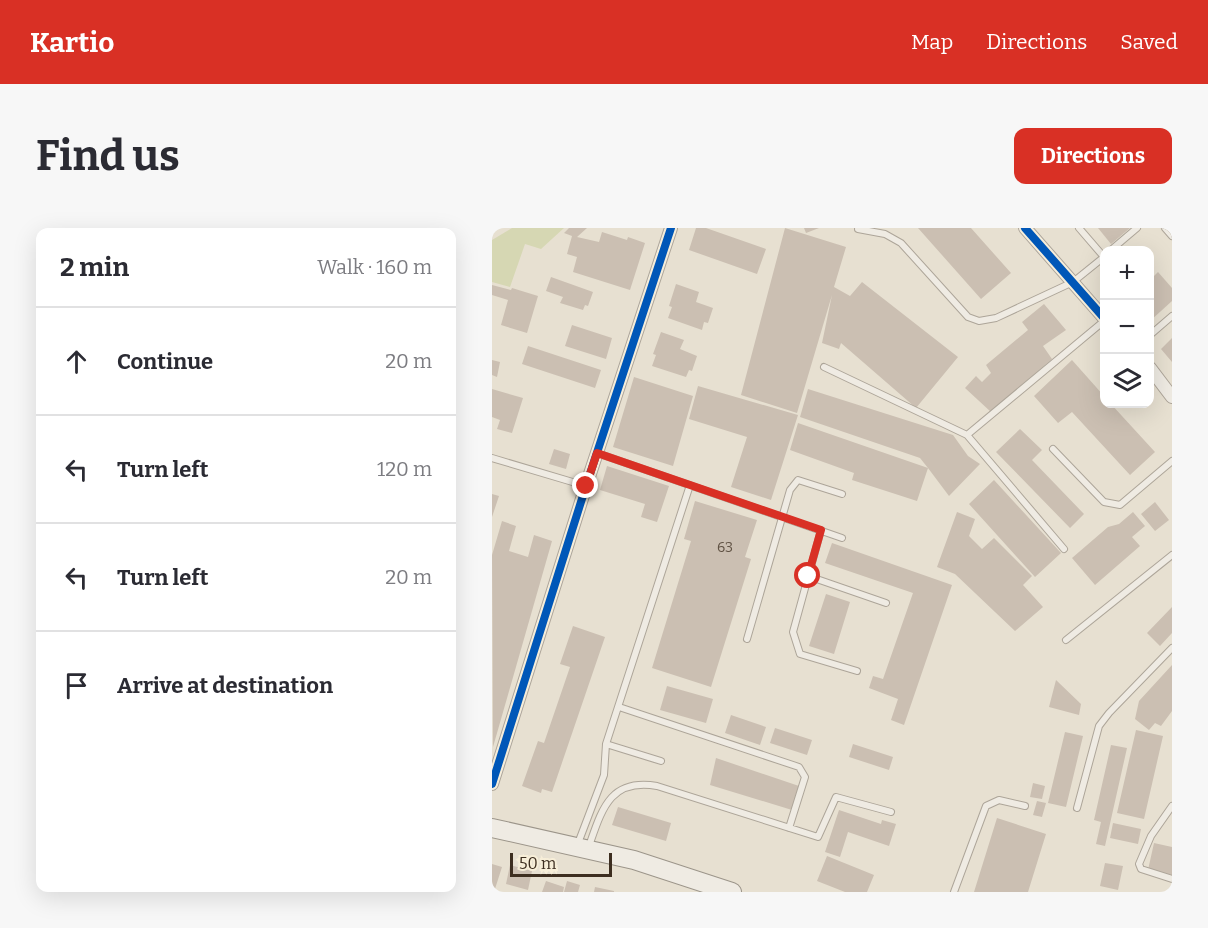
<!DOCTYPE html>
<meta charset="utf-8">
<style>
:root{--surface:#fff;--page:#f7f7f7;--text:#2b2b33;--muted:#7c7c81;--line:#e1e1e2;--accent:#d93025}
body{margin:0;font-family:Bitter,serif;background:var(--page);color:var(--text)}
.controls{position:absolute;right:18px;top:18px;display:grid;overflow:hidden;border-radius:12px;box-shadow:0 6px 24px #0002}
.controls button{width:54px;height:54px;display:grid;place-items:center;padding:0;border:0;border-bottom:2px solid var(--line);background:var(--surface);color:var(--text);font:30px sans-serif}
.scale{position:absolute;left:18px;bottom:15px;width:102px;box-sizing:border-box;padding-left:6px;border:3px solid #3d2e20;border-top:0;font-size:16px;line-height:21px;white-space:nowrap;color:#3d2e20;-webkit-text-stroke:4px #f7eed8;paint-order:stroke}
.stop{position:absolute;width:18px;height:18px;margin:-14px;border:4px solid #d93025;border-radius:50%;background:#fff}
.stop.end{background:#d93025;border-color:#fff;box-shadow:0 2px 6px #0008}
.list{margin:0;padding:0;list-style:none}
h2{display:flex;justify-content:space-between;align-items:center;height:78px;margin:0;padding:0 24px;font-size:26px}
h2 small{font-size:20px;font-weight:400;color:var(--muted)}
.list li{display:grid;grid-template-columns:39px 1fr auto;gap:18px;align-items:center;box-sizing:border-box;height:108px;padding:0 24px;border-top:2px solid var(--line)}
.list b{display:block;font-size:22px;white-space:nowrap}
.list em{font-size:20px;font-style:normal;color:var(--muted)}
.icon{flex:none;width:33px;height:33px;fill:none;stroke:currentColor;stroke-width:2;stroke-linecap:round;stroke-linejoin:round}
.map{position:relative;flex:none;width:680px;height:664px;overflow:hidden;border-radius:12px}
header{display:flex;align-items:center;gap:36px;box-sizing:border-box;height:84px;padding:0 30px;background:var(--accent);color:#fff}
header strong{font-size:28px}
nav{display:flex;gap:33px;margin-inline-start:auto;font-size:21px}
.intro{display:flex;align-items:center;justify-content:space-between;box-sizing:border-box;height:144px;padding:0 36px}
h1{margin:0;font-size:42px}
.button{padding:15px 27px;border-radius:12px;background:var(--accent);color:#fff;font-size:21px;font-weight:700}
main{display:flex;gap:36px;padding:0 36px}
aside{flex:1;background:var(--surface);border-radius:12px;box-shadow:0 6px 24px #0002}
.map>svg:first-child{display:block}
</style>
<header>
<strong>Kartio</strong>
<nav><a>Map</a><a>Directions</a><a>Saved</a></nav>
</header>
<div class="intro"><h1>Find us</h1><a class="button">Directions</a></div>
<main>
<aside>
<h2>2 min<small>Walk · 160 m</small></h2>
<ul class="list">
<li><svg class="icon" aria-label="ahead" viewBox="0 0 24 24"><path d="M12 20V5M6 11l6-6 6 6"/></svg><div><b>Continue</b></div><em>20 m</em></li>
<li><svg class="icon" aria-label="left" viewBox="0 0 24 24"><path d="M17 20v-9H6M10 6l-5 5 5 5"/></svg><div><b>Turn left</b></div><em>120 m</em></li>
<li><svg class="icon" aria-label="left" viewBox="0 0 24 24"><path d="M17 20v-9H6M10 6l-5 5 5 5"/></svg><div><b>Turn left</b></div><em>20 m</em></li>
<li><svg class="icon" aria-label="arrive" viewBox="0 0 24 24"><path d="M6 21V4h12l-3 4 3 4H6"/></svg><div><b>Arrive at destination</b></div></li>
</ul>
</aside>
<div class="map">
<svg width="680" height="664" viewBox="0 0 680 664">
<rect width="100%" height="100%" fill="#e7e0d1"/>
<path fill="#d6d7b3" d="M20 0H72L49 21 33 16 18 59 0 54V12Z"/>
<path fill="#cbbfb2" d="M77 0H95L85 9 107 14 110 4 135 12 136 9 153 15 138 62 81 44 85 29 75 26 80 8 72 5Z
M204 0H214L274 21 265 46 197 22Z
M293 0 354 19 342 59 358 68 370 54 466 129 424 180 349 115 347 121 330 115 340 67 305 185 249 167Z
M312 0H327L314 5Z
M426 0H479L519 45 489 71Z
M606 0H638L619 16Z
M666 44 680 60V73L658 93V52Z
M59 49 101 64 96 78 93 77 91 82 68 75 71 69 54 63Z
M184 56 207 64 204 74 221 80 216 95 212 94 210 102 176 90 180 79 177 78Z
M0 57 19 62 20 60 46 68 35 105 9 97 16 72 0 67Z
M552 76 574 102 551 118 560 131 499 184 473 160 484 148 490 154 499 145 494 137 536 102 530 94Z
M80 97 120 110 114 131 73 118Z
M169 104 192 112 188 121 205 128 200 143 197 142 194 149 160 138 164 127 161 126Z
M680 110V134L669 121Z
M36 118 109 142 103 160 30 136Z
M0 132 8 134 5 149 0 147Z
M580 132 612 168V176H619L663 224 638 247 580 184 566 195 542 168Z
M142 149 201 168 181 238 121 219Z
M206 158 306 187 279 272 239 259 255 209 197 191Z
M0 161 31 170 20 205 5 201 8 192 0 189Z
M316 161 461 207 476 228 488 236 457 268 436 240 425 273 360 252 362 245 298 222 306 195 436 240 428 230 308 189Z
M528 201 550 222 540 232 592 286 578 300 504 224Z
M62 221 78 226 74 241 57 236Z
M115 238 177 258 165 294 149 289 153 276 108 262Z
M502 252 569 325 543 349 477 276Z
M0 266 7 268 0 289Z
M203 273 265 292 253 329 259 331 219 459 160 440 199 313 192 311Z
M663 274 677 292 663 303 649 286Z
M465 284 483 291 477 308 490 321 502 310 540 348 531 357 551 379 523 403 463 346 445 339Z
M641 284 653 298 640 309 648 318 603 357 580 330 616 299 627 296Z
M10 293 24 298 17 323 36 329 42 307 60 313 1 519 0 327Z
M340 315 460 357 412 497 399 492 406 471 377 460 381 448 391 451 421 365 333 335Z
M334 366 358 374 342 426 317 418Z
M680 379V405L668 418 655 405Z
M81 398 113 409 60 564 50 561 49 565 30 558 46 513 52 515 78 439 68 436Z
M680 437V483L669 498 663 495 657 502 643 491 647 473Z
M564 452 589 476 587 487 557 479Z
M175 458 221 471 214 495 168 482Z
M239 487 274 499 268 517 233 505Z
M283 500 320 512 315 527 278 515Z
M644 502 671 508 652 591 625 585Z
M573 504 591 508 574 579 556 575Z
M361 516 401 529 397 542 357 529Z
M619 517 635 520 613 618 604 616 609 594 602 592Z
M224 530 307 558 300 582 218 557Z
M541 555 553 558 550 571 538 569Z
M545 573 554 575 550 589 541 587Z
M126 579 179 595 174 613 120 597Z
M347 582 389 596 390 592 404 596 397 618 356 604 348 629 333 624Z
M505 590 554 606 536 664H482Z
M621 595 649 601 646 616 618 610Z
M662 615 680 619V647L656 642Z
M335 628 382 647 375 664H353L325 653Z
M613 635 631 638 626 662 608 658Z
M0 636 10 639 2 664H0Z
M18 637 40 643 36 662 14 656Z
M54 653 72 659 71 664H50Z
M75 653 88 657 86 664H72Z
M103 659 122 663V664H102Z"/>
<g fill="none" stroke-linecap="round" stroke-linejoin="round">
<g stroke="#ada599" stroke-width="8">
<path id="lane" d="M587 0 612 29
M673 0 680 8
M366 1 393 6 409 15 476 89 487 93 504 90 581 54 612 29
M619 22 645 0
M658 107 680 88
M332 139 475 207
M561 221 612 274 628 277 680 233
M105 225 350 310
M0 230 94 258
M329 302 301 404 308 426 365 443
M572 321 475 207 612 93
M316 348 394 375
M255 411 298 262 306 252 350 266
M574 412 680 327
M127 479 307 539 313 549 297 600
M114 516 169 533
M680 578 659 608 647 636 649 641 680 651
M585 580 607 498 617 485 680 420
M85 618 112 547 114 516 198 257
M97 618C110 581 118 550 165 558L326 609 344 569 399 584
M462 664 494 578 507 572 533 578"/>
</g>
<g stroke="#ada599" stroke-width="14">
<path id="street" d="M533 0 612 90
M658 140 680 169
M0 556 94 258 179 0"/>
</g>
<g stroke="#9c958a" stroke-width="20">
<path id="secondary" d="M0 600 142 632 240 664"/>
</g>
<use href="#lane" stroke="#efebe3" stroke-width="6"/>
<use href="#street" stroke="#efebe3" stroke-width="12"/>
<use href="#secondary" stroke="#efebe3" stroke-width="18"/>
<g stroke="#f7eed8" stroke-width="11">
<path id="cycleway" d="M533 0 612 90
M0 556 94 258 179 0"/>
</g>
<use href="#cycleway" stroke="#0057b8" stroke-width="8"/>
</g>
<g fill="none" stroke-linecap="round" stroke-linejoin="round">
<path stroke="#d93025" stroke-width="8" d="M94 258 105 225 329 302 316 348"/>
</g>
<g text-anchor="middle" stroke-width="5" stroke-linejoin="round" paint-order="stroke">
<g font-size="14" fill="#605244">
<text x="233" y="324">63</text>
</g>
</g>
</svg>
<div class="controls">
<button>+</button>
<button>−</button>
<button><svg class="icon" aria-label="layers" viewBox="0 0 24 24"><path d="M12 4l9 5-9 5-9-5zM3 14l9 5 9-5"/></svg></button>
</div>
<div class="scale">50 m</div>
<div class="stop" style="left:316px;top:348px"></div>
<div class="stop end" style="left:94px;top:258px"></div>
</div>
</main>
